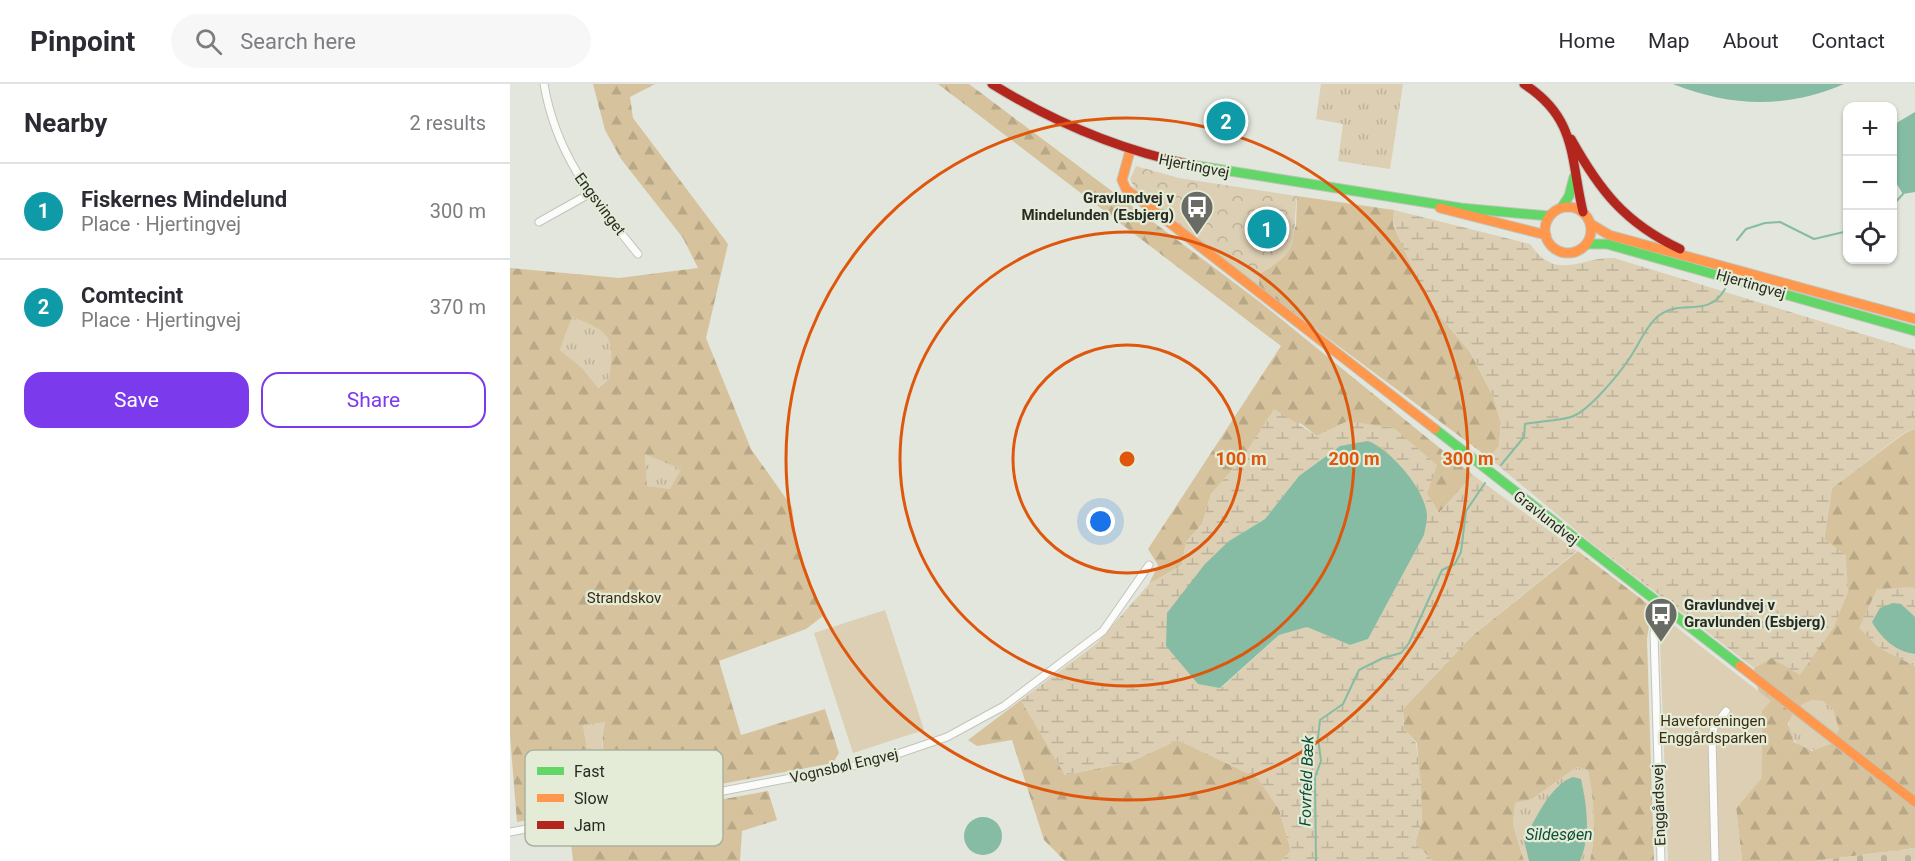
<!DOCTYPE html>
<meta charset="utf-8">
<style>
:root{--surface:#fff;--page:#f7f7f7;--text:#2b2b33;--muted:#7c7c81;--line:#e1e1e2;--accent:#7c3aed}
body{margin:0;font-family:Roboto,sans-serif;background:var(--page);color:var(--text)}
.controls{position:absolute;right:18px;top:18px;display:grid;overflow:hidden;border-radius:12px;box-shadow:0 2px 4px #0004}
.controls button{width:54px;height:54px;display:grid;place-items:center;padding:0;border:0;border-bottom:2px solid var(--line);background:var(--surface);color:var(--text);font:30px sans-serif}
.you{position:absolute;left:591px;top:438px;width:21px;height:21px;margin:-15px;border:4px solid #fff;border-radius:50%;background:#1a73e8;box-shadow:0 0 0 9px #1a73e833}
.badge{display:grid;place-items:center;width:39px;height:39px;border-radius:50%;background:var(--accent);color:#fff;font-size:20px;font-weight:700}
.pin{position:absolute;translate:-50% -50%;border:3px solid #fff;box-shadow:0 2px 6px #0006}
.list{margin:0;padding:0;list-style:none}
h2{display:flex;justify-content:space-between;align-items:center;height:78px;margin:0;padding:0 24px;font-size:26px}
h2 small{font-size:20px;font-weight:400;color:var(--muted)}
.list li{display:grid;grid-template-columns:39px 1fr auto;gap:18px;align-items:center;box-sizing:border-box;height:96px;padding:0 24px;border-top:2px solid var(--line)}
.list b{display:block;font-size:22px;white-space:nowrap}
.list p{margin:0;font-size:20px;white-space:nowrap;color:var(--muted)}
.list em{font-size:20px;font-style:normal;color:var(--muted)}
.actions{display:flex;gap:12px;padding:18px 24px}
.actions a{flex:1;padding:14px 0;border:2px solid var(--accent);border-radius:18px;text-align:center;font-size:21px;color:var(--accent)}
.actions .main{background:var(--accent);color:#fff}
.icon{flex:none;width:33px;height:33px;fill:none;stroke:currentColor;stroke-width:2;stroke-linecap:round;stroke-linejoin:round}
.map{position:relative;flex:none;width:1405px;height:777px;overflow:hidden}
header{display:flex;align-items:center;gap:36px;box-sizing:border-box;height:84px;padding:0 30px;background:var(--surface);border-bottom:2px solid var(--line)}
header strong{font-size:28px}
nav{display:flex;gap:33px;margin-inline-start:auto;font-size:21px}
.search{width:420px;height:54px;background:var(--page);display:flex;align-items:center;gap:15px;box-sizing:border-box;padding:0 21px;border-radius:33px;color:var(--muted);font-size:22px}
main{display:flex}
aside{flex:1;background:var(--surface)}
.map>svg:first-child{display:block}
</style>
<header>
<strong>Pinpoint</strong>
<div class="search"><svg class="icon" aria-label="search" viewBox="0 0 24 24"><circle cx="10" cy="10" r="6"/><path d="M15 15l6 6"/></svg>Search here</div>
<nav><a>Home</a><a>Map</a><a>About</a><a>Contact</a></nav>
</header>
<main>
<aside>
<h2>Nearby<small>2 results</small></h2>
<ul class="list">
<li><span class="badge" style="background:#0f9aa8">1</span><div><b>Fiskernes Mindelund</b><p>Place · Hjertingvej</p></div><em>300 m</em></li>
<li><span class="badge" style="background:#0f9aa8">2</span><div><b>Comtecint</b><p>Place · Hjertingvej</p></div><em>370 m</em></li>
</ul>
<div class="actions"><a class="main">Save</a><a>Share</a></div>
</aside>
<div class="map">
<svg width="1405" height="777" viewBox="0 0 1405 777">
<defs>
<pattern id="grass-tufts" width="24" height="20" patternUnits="userSpaceOnUse" patternTransform="scale(1.5)"><rect width="24" height="20" fill="#dccfb3"/><path d="M3 7l-1-3M5 7V3M7 7l1-3M15 17l-1-3M17 17v-4M19 17l1-3" fill="none" stroke="#bdb29a"/></pattern>
<pattern id="forest-firs" width="22" height="20" patternUnits="userSpaceOnUse" patternTransform="scale(1.5)"><rect width="22" height="20" fill="#d6c39d"/><path d="M5 1l3.5 6h-7zM16 11l3.5 6h-7z" fill="#b8a887"/></pattern>
<pattern id="wetland-marsh" width="20" height="14" patternUnits="userSpaceOnUse" patternTransform="scale(1.5)"><rect width="20" height="14" fill="#dccfb3"/><path d="M1 5h8M5 5V1M11 12h8M15 12V8" fill="none" stroke="#bdb29a"/></pattern>
<pattern id="cemetery-stones" width="16" height="16" patternUnits="userSpaceOnUse" patternTransform="scale(1.5)"><rect width="16" height="16" fill="#dccfb3"/><path d="M2 7V4a2 2 0 0 1 4 0v3zM10 15v-3a2 2 0 0 1 4 0v3z" fill="#bdb29a"/></pattern>
<pattern id="park-crowns" width="20" height="18" patternUnits="userSpaceOnUse" patternTransform="scale(1.5)"><rect width="20" height="18" fill="#dccfb3"/><path d="M2 6a3 3 0 1 1 6 0M12 15a3 3 0 1 1 6 0" fill="none" stroke="#bdb29a"/></pattern>
</defs>
<rect width="100%" height="100%" fill="#e3e6dc"/>
<path fill="url(#grass-tufts)" d="M811 0H893L880 85 828 77 833 40 806 35Z
M62 233C104 249 106 251 99 295L87 304 71 283 50 266Z
M135 369 171 385 160 406 137 402Z
M1279 641a25 25 0 1 1 50 0a25 25 0 1 1-50 0Z
M95 637C87 663 97 682 107 707L85 712 73 641Z
M1067 683 1078 686C1084 718 1087 745 1080 777H1014L1003 741 1005 719 1022 715Z"/>
<path fill="url(#forest-firs)" fill-rule="evenodd" d="M83 0H145L120 13 123 34 218 160 196 254 241 365 282 423 287 461 313 532 296 545 209 577 231 651 315 625 329 669 323 679 7 738 0 652V184L109 194 188 184 173 154 111 75 95 46ZM62 233C102 248 105 253 99 295L88 304 71 283 50 266ZM135 370 171 385 160 405 137 402ZM95 638C88 663 97 682 107 706L85 712 73 641Z
M428 0H459L750 218 963 391 929 429 917 410 838 337 807 352 790 339 731 376 701 410 692 440 676 458 672 481 639 500 648 481 638 465 771 262Z
M787 112 884 126 883 141 919 219 960 268 983 312 991 339 989 362 979 374 749 203V190L761 183 786 142Z
M1405 345V506L1402 503 1368 563 1405 582V764L1305 777H1232L1226 724 1252 693V627L1244 584 1261 574 1314 456 1322 404 1395 349ZM1302 616 1312 617 1323 625 1329 645 1321 660 1302 667 1284 658 1278 640 1286 623Z
M1068 467 1142 523 1137 555 1144 777H1080C1087 745 1084 718 1078 686L1067 683 1022 715 1005 719 1003 741 1014 777H923L905 759 912 737 907 659 894 645 893 625 962 552Z
M511 616 555 691 620 678 668 656 748 694 769 725 781 767 771 777H555L534 756 502 656 467 662 458 656Z
M258 707 267 736 232 747 230 777H63L59 743Z"/>
<path fill="url(#wetland-marsh)" fill-rule="evenodd" d="M884 126 1020 160C1047 199 1071 172 1104 174L1405 266V345L1394 349 1322 404 1314 455 1336 471 1338 508 1324 543 1290 591 1261 574 1244 584 1079 457 979 374 989 362 991 340 983 312 960 268 919 219 883 141Z
M764 325 807 352 838 337 884 344 927 381 917 410 929 429 963 391 1067 467 962 552 893 625 894 645 906 659 911 699 912 737 905 759 923 777H771L781 767 769 725 748 694 668 656 620 678 555 691 511 616 587 559 639 500 672 481 676 458 692 440 701 410 731 376ZM830 362 873 363C897 392 921 411 914 451L858 555 840 561 797 543 769 551 711 604 719 457 755 435 789 392Z
M1402 503 1405 506V582L1368 563 1349 544 1367 505Z"/>
<path fill="url(#cemetery-stones)" d="M1405 764V777H1305Z"/>
<path fill="url(#park-crowns)" d="M626 82 669 94 787 112C781 155 795 165 749 190V203L625 105 620 95Z"/>
<path fill="#dccfb3" d="M375 526 414 646 343 669 304 549Z
M1157 536 1261 617 1252 627V694L1226 724 1232 777H1158L1150 557 1151 541Z"/>
<path fill="#85bca3" d="M1163 0H1334C1276 25 1221 23 1163 0Z
M1405 28V108L1393 110 1383 94V41Z
M858 357C881 366 916 406 917 432 917 438 915 445 914 451L858 555 840 561 797 543 769 551 710 604 688 600 656 562 657 529 695 480 719 457 755 435 789 392 830 362Z
M1383 519 1391 520 1405 533V570C1385 567 1372 555 1362 538L1370 524Z
M1063 693 1071 695C1077 723 1081 751 1070 777H1019L1014 756C1025 736 1040 701 1063 693Z
M454 752a19 19 0 1 1 38 0a19 19 0 1 1-38 0Z"/>
<g fill="none" stroke-linecap="round" stroke-linejoin="round">
<path stroke="#85bca3" stroke-width="2" d="M1382 122 1393 110
M1227 156 1236 145 1255 139 1270 138 1304 155 1338 147
M991 381 1014 353 1015 340C1030 337 1047 337 1061 333 1078 328 1109 290 1119 275 1129 261 1134 245 1147 233 1171 213 1197 236 1215 205
M806 777 805 693 811 677 808 654 810 636 833 620 849 586 873 574 891 569 899 559 932 486 945 480 951 468 956 427 975 399"/>
<g stroke="#c2c4bc" stroke-width="9">
<path id="street" d="M34 0C46 72 84 116 128 170
M29 138 79 110
M1151 523 1144 549 1151 777
M0 748 364 678 437 653 494 622 593 547 639 481
M1205 777 1202 654 1204 643 1216 627"/>
</g>
<g stroke="#c2c4bc" stroke-width="11">
<path id="fast" d="M682 81 951 124 1039 132
M1052 123 1059 112 1064 93
M1077 160H1097L1405 247
M925 345 1230 582"/>
</g>
<g stroke="#c2c4bc" stroke-width="11">
<path id="slow" d="M620 67 612 96 616 105 925 345
M1035 146a23 23 0 1 1 46 0a23 23 0 1 1-46 0Z
M930 124 1036 151
M1081 140 1099 151 1405 235
M1230 582 1405 718"/>
</g>
<g stroke="#c2c4bc" stroke-width="11">
<path id="jam" d="M482 0C545 39 609 66 682 81
M1014 0C1067 34 1060 73 1073 128
M1061 55C1090 107 1115 139 1170 165"/>
</g>
<use href="#street" stroke="#fbfbfa" stroke-width="7"/>
<use href="#fast" stroke="#63d668" stroke-width="9"/>
<use href="#slow" stroke="#ff974d" stroke-width="9"/>
<use href="#jam" stroke="#b3261e" stroke-width="9"/>
</g>
<g fill="none" stroke="#de570d" stroke-width="3">
<circle cx="617" cy="375" r="114"/>
<circle cx="617" cy="375" r="227"/>
<circle cx="617" cy="375" r="341"/>
</g>
<defs>
<g id="bus-pin" transform="scale(1.725)"><path d="M0 17L-7.5 6A9.5 9.5 0 1 1 7.5 6Z" fill="#696c64" stroke="#e4ebd7"/><path d="M-5-6H5V4H4V6H2V4H-2V6H-4V4H-5ZM-3.5-4V0h7V-4ZM-3.5 1.2v1.5H-2V1.2ZM2 1.2v1.5H3.5V1.2Z" fill="#fff"/></g>
</defs>
<g fill-rule="evenodd">
<use href="#bus-pin" x="687" y="123"/>
<use href="#bus-pin" x="1151" y="530"/>
</g>
<g text-anchor="middle" stroke-width="4.5" stroke-linejoin="round" paint-order="stroke">
<g font-size="15" fill="#282b23" stroke="#e4ebd7">
<text transform="translate(684 82) rotate(11)" y="5">Hjertingvej</text>
<text transform="translate(90 120) rotate(53)" y="5">Engsvinget</text>
<text transform="translate(1241 200) rotate(16)" y="5">Hjertingvej</text>
<text transform="translate(1036 434) rotate(38)" y="5">Gravlundvej</text>
<text transform="translate(334 682) rotate(-13)" y="5">Vognsbøl Engvej</text>
<text transform="translate(1149 721) rotate(-92)" y="5">Enggårdsvej</text>
</g>
<g font-size="15" font-weight="bold" fill="#282b23" stroke="#e4ebd7" text-anchor="end">
<text x="664" y="119">Gravlundvej v<tspan x="664" dy="17">Mindelunden (Esbjerg)</tspan></text>
<text x="1174" y="526" text-anchor="start">Gravlundvej v<tspan x="1174" dy="17">Gravlunden (Esbjerg)</tspan></text>
</g>
<g font-size="15" fill="#3c2c10" stroke="#e4ebd7">
<text x="114" y="519">Strandskov</text>
<text x="1203" y="642">Haveforeningen<tspan x="1203" dy="17">Enggårdsparken</tspan></text>
</g>
<g font-size="16" font-style="italic" fill="#0c4d38" stroke="#e4ebd7">
<text transform="translate(796 697) rotate(-88)" y="6">Fovrfeld Bæk</text>
<text x="1049" y="756">Sildesøen</text>
</g>
</g>
<rect x="15" y="666" width="198" height="96" rx="9" fill="#e4ebd7" stroke="#acb1a1" stroke-width="1.5"/>
<rect x="27" y="683" width="27" height="8" fill="#63d668"/>
<rect x="27" y="710" width="27" height="8" fill="#ff974d"/>
<rect x="27" y="737" width="27" height="8" fill="#b3261e"/>
<g font-size="16" fill="#282b23">
<text x="64" y="693">Fast</text>
<text x="64" y="720">Slow</text>
<text x="64" y="747">Jam</text>
</g>
<circle cx="617" cy="375" r="9" fill="#de570d" stroke="#e4ebd7" stroke-width="3"/>
<g font-size="18" text-anchor="middle" font-weight="bold" fill="#de570d" stroke="#e4ebd7" stroke-width="4.5" stroke-linejoin="round" paint-order="stroke">
<text x="731" y="381">100 m</text>
<text x="844" y="381">200 m</text>
<text x="958" y="381">300 m</text>
</g>
</svg>
<div class="controls">
<button>+</button>
<button>−</button>
<button><svg class="icon" aria-label="locate" viewBox="0 0 24 24"><circle cx="12" cy="12" r="6"/><path d="M12 2v4M12 18v4M2 12h4M18 12h4"/></svg></button>
</div>
<div class="you"></div>
<div class="pin badge" style="left:757px;top:145px;background:#0f9aa8">1</div>
<div class="pin badge" style="left:716px;top:37px;background:#0f9aa8">2</div>
</div>
</main>
